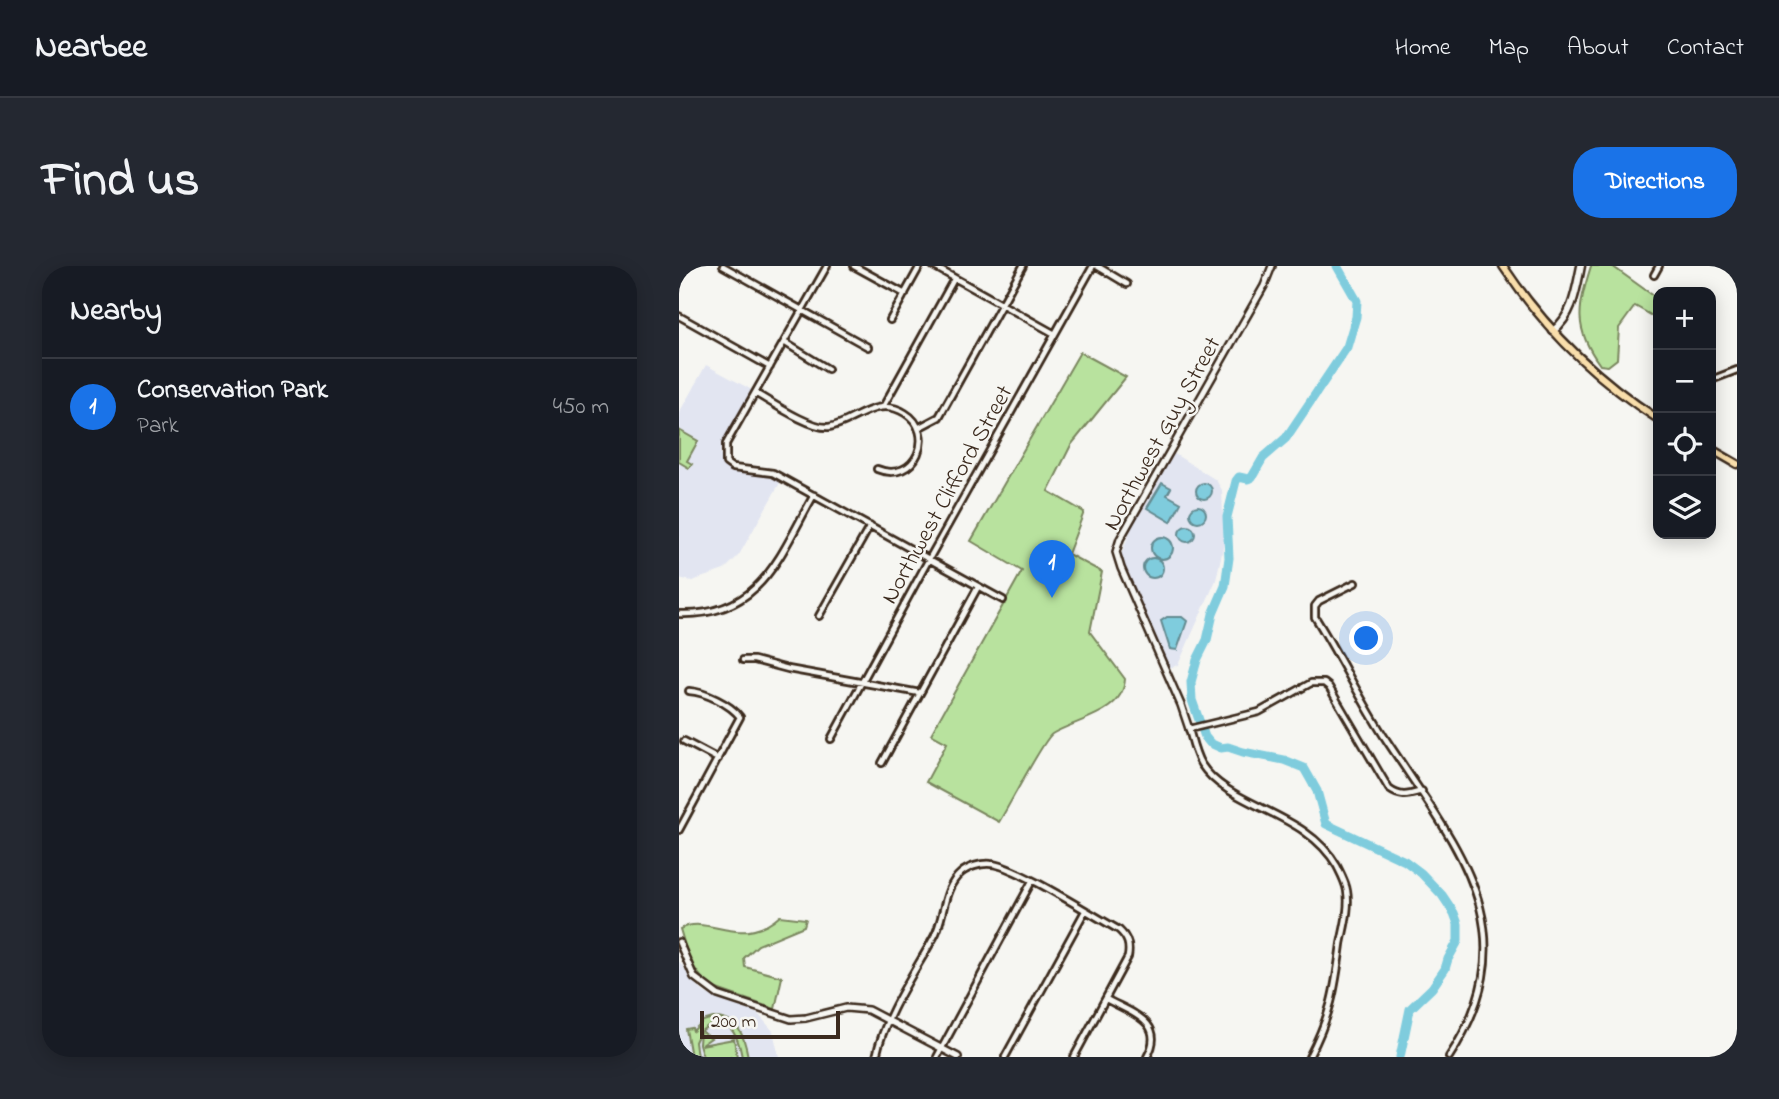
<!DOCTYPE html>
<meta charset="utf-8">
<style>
:root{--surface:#171b24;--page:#242831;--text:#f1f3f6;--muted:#9ea1a6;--line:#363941;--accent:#1a73e8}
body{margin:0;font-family:"Indie Flower",sans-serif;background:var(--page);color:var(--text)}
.controls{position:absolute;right:21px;top:21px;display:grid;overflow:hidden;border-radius:14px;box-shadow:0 4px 18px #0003}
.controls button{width:63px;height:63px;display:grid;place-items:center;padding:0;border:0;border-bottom:2px solid var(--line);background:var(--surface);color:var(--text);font:35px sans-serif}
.scale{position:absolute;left:21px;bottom:18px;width:140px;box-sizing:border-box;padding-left:7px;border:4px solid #3b2a1e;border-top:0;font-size:19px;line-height:24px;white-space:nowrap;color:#3b2a1e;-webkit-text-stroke:5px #f6f6f2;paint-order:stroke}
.you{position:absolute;left:688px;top:373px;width:24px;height:24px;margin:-18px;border:5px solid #fff;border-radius:50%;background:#1a73e8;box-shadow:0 0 0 10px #1a73e833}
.badge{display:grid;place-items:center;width:46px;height:46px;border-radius:50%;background:var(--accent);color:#fff;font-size:23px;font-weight:700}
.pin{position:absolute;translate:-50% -58px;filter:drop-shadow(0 2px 4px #0008)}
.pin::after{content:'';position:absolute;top:37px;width:24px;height:21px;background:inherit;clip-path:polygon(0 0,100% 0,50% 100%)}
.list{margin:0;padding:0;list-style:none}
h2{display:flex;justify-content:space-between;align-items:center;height:91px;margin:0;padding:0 28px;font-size:30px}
h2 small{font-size:23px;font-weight:400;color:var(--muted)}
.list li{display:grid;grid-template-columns:46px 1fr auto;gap:21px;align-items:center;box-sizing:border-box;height:98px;padding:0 28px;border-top:2px solid var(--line)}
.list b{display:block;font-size:26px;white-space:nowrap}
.list p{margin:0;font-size:23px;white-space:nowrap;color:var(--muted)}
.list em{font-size:23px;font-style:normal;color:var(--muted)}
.icon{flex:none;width:38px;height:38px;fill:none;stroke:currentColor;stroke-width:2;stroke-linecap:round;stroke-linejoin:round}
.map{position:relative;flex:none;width:1058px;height:791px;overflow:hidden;border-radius:28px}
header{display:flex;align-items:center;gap:42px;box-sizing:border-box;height:98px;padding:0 35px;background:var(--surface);border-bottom:2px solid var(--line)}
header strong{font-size:33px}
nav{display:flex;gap:38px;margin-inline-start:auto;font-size:24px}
.intro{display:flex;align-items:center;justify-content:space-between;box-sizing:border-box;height:168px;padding:0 42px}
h1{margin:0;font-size:49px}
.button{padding:18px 32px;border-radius:28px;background:var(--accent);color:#fff;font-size:24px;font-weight:700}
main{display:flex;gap:42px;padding:0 42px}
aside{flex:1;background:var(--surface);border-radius:28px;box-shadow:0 4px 18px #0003}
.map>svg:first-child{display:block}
</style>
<header>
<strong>Nearbee</strong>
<nav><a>Home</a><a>Map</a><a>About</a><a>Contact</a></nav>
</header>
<div class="intro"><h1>Find us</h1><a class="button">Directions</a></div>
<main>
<aside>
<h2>Nearby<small></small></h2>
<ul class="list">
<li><span class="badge">1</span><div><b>Conservation Park</b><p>Park</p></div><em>450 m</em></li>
</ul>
</aside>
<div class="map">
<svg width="1058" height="791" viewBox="0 0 1058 791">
<rect width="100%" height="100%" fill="#f6f6f2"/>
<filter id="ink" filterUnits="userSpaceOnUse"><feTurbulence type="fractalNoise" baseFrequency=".0143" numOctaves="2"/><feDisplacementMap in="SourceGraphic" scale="14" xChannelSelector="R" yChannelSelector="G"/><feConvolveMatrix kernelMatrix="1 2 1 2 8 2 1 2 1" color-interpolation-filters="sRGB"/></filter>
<g filter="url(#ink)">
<path fill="#e2e5f1" d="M27 99 73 124 42 182 41 188 45 199 54 206 89 211 102 215 60 289 45 304 13 315 0 312V147Z
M494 187 537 214 543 224 545 277 537 314 499 399 490 402 449 312 442 289 452 263Z
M0 695 17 719 26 727 79 748 94 765 100 791H0Z"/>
<path fill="#b8e29e" stroke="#7a865e" stroke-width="2" d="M912 0H933L979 33V53L956 40 940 62 938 93 929 100 921 99C894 62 899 42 912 0Z
M401 86 447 111 392 179 369 225 405 246 389 288 423 306 411 366 446 413C444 448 398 453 373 468 364 474 329 542 320 556L247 516 268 477 252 468 343 305 292 275Z
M0 164 19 175 8 195 13 198 10 202 0 196Z
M101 650 127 653 125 660 79 679 65 692 66 701 103 711 96 743 29 720 11 696 1 663C30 647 62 685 101 650Z
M34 752C60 752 65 769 69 791H63C59 768 47 744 22 765L32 772 22 779 55 773 58 791H24L20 778 21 765 16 776 18 791H12L7 763 13 762 14 765 24 755Z"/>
<path fill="#7fccdd" stroke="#648b91" stroke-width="2" d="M517 225a8 8 0 1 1 16 0a8 8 0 1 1-16 0Z
M483 217 492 222 488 229 502 237 492 256 468 242Z
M511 248a8 8 0 1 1 16 0a8 8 0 1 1-16 0Z
M500 268a8 8 0 1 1 16 0a8 8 0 1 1-16 0Z
M472 282a11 11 0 1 1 22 0a11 11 0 1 1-22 0Z
M464 302a10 10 0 1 1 20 0a10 10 0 1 1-20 0Z
M488 351H503L508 355 498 384 491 383 482 355Z"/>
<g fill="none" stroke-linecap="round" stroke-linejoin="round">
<path stroke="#7fccdd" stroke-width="9" d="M658 0 678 35 677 51 668 81 607 172 584 192 573 211 569 213 560 211 557 215 548 251 550 292 546 320 534 348 528 374 518 394 512 416 513 434 526 471 531 477 542 482 549 481 564 486 605 494 625 502 638 525 647 558 726 595 742 607 763 629 775 647 779 658V675L769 693 766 703 753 722 731 743 721 791"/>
<g stroke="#3b2a1e" stroke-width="10">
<path id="minor" d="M44 0 189 81
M148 0 47 178V197L54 202 94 207 324 334
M175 0 226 28
M254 0 376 68
M418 0 448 18
M975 9 980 0
M0 50 91 101
M211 54 241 0
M105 76 149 103
M1032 114 1058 104
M76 127C92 136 132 163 150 161 175 157 197 129 226 147 258 166 237 219 198 203
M204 141 275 13
M241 161 260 151 344 0
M676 317 640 335 636 340V351C661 391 682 435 708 475 778 582 853 664 770 791
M0 348C82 351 100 290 135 229
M140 350 191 260
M64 394H75L109 403 241 427
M152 473 250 293 414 0
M5 475 39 493
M203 497 299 321
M0 564 61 451C51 438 26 426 10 425
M427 733C452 747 488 756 468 791
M197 791C206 748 234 709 255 671 266 652 263 623 282 607 289 601 302 597 312 598 335 599 415 650 440 664 449 672 451 680 449 691L395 791
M258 791 353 615
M326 791 406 645
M630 791C652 749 656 724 662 678 665 662 671 642 668 625 667 617 662 608 658 600 627 545 550 542 522 498 516 488 513 474 510 463L580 446 632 417H645L650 421 710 523C722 532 729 529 743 525"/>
</g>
<g stroke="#3b2a1e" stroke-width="10">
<path id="tertiary" d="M510 463 502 439 442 302 437 286 441 273 585 20 593 0
M0 676 15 711 39 729 112 753 127 752 167 742 189 744 279 791"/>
</g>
<g stroke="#3b2a1e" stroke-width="11">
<path id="secondary" d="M874 65C894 49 897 24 902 0"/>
</g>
<g stroke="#3b2a1e" stroke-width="11">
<path id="primary" d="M824 0C865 62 917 113 979 153
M1032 183 1058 198"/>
</g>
<use href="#minor" stroke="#f6f6f2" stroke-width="4.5"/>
<use href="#tertiary" stroke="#f6f6f2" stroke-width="5"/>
<use href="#secondary" stroke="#f6f6f2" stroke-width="6"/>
<use href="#primary" stroke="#f9deab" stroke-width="6"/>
</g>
</g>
<g text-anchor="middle" stroke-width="5" stroke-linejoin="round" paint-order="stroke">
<g font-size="24" fill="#3b2a1e" stroke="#f6f6f2">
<text transform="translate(482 167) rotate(-61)" y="8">Northwest Guy Street</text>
<text transform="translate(267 228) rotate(-61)" y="8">Northwest Clifford Street</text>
</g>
</g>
</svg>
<div class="controls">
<button>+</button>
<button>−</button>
<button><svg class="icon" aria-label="locate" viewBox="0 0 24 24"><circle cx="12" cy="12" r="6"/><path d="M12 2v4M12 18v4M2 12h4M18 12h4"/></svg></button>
<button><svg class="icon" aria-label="layers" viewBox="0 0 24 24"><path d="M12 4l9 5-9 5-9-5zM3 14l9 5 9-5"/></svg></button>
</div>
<div class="scale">200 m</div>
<div class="you"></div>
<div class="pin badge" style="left:373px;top:332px">1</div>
</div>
</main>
